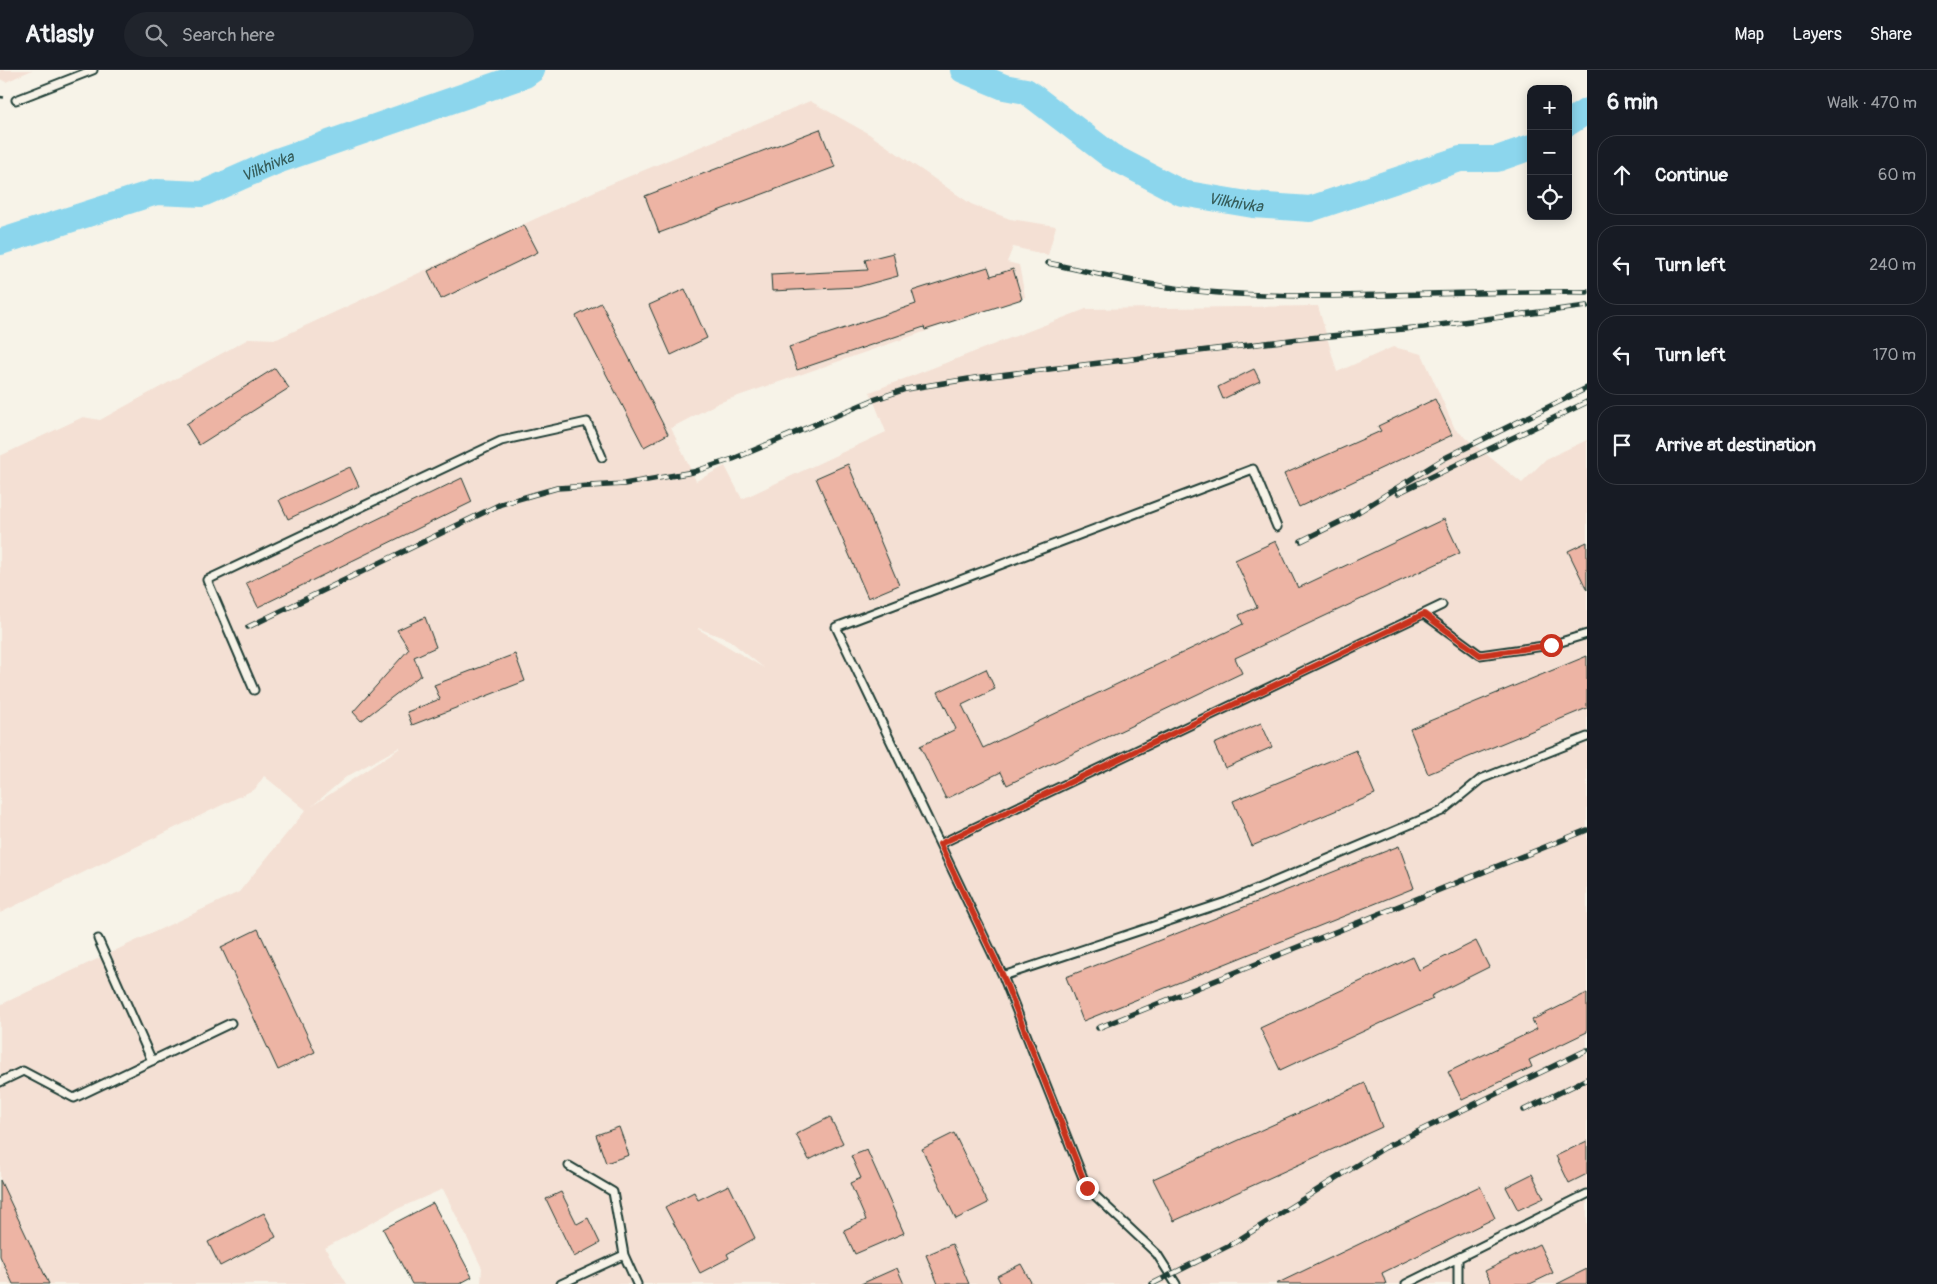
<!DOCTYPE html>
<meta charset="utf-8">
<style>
:root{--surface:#171b24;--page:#20242c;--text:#f1f3f6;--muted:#9ea1a6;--line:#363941}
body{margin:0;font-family:Pangolin,sans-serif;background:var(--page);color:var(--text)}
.controls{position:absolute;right:15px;top:15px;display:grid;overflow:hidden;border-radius:10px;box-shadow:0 2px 12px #0003}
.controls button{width:45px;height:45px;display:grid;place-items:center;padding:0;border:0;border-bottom:1px solid var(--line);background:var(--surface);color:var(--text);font:25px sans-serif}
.stop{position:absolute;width:15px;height:15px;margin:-11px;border:4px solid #c8321e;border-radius:50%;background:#fff}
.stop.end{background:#c8321e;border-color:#fff;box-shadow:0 1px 5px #0008}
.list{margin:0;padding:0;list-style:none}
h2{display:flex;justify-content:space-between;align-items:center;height:65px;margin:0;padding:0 20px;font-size:21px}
h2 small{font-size:16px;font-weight:400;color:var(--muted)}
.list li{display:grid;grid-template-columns:32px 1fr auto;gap:15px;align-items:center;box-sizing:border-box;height:80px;margin:0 10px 10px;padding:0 10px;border:1px solid var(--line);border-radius:20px}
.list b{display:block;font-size:19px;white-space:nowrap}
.list em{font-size:16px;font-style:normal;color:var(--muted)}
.icon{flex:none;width:28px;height:28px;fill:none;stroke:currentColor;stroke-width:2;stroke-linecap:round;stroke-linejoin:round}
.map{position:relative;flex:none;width:1587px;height:1214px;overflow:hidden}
header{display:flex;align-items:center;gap:30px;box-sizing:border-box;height:70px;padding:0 25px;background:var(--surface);border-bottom:1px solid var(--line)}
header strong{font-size:24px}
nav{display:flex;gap:28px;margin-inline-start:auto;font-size:18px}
.search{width:350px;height:45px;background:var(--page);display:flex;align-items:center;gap:12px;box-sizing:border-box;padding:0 18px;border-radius:28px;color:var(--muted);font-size:19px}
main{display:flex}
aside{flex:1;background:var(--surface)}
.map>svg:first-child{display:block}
</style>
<header>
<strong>Atlasly</strong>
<div class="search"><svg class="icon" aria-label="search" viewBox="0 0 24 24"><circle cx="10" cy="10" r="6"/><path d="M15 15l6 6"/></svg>Search here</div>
<nav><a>Map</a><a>Layers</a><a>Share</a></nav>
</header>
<main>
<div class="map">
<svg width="1587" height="1214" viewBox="0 0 1587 1214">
<rect width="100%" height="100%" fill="#f7f3e8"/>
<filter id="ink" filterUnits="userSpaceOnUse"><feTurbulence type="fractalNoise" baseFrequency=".02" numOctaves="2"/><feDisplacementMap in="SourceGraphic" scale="10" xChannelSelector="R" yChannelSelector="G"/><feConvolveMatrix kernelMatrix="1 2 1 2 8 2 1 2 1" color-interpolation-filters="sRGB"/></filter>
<g filter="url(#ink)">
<path fill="#f4e0d4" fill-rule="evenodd" d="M0 0H32L6 12 0 9Z
M810 31 869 64 971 134 1010 149 1056 156 1048 185 1013 177 1007 192 1019 195 1025 227 718 333 671 358 696 411 725 396 742 429 886 362 870 322 1086 239 1318 236 1337 302 1393 277 1422 284 1455 359 1522 413 1546 389 1587 370V1214H481L482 1198 443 1119 395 1140 325 1178 347 1214H0V935L239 822 306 740 264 706 255 719 0 843V386L83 347 100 350 250 268 277 269 606 116ZM698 558 729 570 764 598 698 559ZM400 677V678L312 736 346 707Z"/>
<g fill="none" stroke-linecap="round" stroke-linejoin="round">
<g stroke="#8cd6ed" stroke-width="26">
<path id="s1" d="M963 0 1004 17 1026 21 1111 86 1182 123 1253 135 1310 139 1460 89H1497L1531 77"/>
<path d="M1568 53 1587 41"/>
<path id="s2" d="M0 172 156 122 202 124 277 91 525 5 532 0"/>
</g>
</g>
<path fill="#edb4a4" stroke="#1f3d34" d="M820 59 835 97 659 163 645 126Z
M524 155 538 182 441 229 428 201Z
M893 183 898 206 858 217 772 221 771 205 868 200 865 190Z
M988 197 991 206 1013 199 1022 229 925 260 924 257 797 300 789 277 916 234 912 221Z
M685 219 707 268 671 285 649 235Z
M601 233 668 364 644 377 576 246Z
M275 298 289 318 199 375 186 354Z
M1254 299 1260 311 1223 329 1218 317Z
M1435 329 1452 365 1299 437 1284 404 1381 361 1378 356Z
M848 394 899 515 868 528 816 408Z
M350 397 359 416 288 449 279 430Z
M462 408 472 432 258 537 246 513Z
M1444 449 1460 483 1235 588 1242 603 1007 715 1001 702 946 729 920 676 956 659 938 622 986 599 995 619 962 635 983 678 1243 554 1239 545 1257 537 1235 490 1276 471 1298 518Z
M1587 472V520L1568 481Z
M425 547 436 577 414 587 421 605 361 651 353 642 409 579 397 560Z
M515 584 525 611 412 655 407 642 440 629 434 615Z
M1587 586V638L1428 704 1410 659Z
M1261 653 1272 677 1225 698 1214 674Z
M1356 680 1375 724 1252 776 1233 731Z
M1399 776 1414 818 1083 951 1066 907Z
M258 859 315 982 278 1000 221 877Z
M1476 871 1489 897 1431 926 1433 929 1280 1000 1260 958 1413 887 1419 900Z
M1587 923V962L1529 990 1532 997 1462 1030 1448 1002 1537 959 1532 950Z
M1365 1013 1382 1057 1174 1151 1153 1109Z
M830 1047 843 1073 809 1090 796 1064Z
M619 1057 629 1085 606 1093 596 1065Z
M954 1063 988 1133 956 1149 922 1079Z
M1587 1071V1104L1569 1113 1556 1086Z
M867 1080 904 1163 855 1184 844 1160 866 1150 850 1113 861 1108 851 1086Z
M1532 1104 1544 1128 1518 1140 1506 1117Z
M0 1110 49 1214H13L0 1186Z
M729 1115 755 1168 727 1184 729 1188 700 1203 665 1137 694 1122 698 1130Z
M1480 1116 1495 1148 1382 1203 1386 1214H1276Z
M561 1122 577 1154 588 1148 600 1173 574 1187 546 1129Z
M433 1133 472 1207 459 1214H412L383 1159Z
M264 1143 276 1167 220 1196 208 1172Z
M952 1174 969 1214H938L926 1185Z
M1539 1174 1553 1203 1530 1214H1492L1485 1201Z
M1021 1194 1032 1214H1001L997 1206Z
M897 1198 904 1214H861Z
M1587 1199V1214H1557Z"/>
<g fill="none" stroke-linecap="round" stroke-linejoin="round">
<g stroke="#1f3d34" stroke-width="11">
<path id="lane" d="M16 30 93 0
M1424 544 1480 585 1551 575 1587 564
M254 620 207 510 501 371 587 352 602 387
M940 774 1442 535
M98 869 152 991
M1003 906 1226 832 1442 741 1481 709 1587 667
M0 1012 23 1001 74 1028 231 953
M569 1096 613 1122 624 1185
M1458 1188 1587 1124
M561 1214 624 1185 637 1214
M1176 1214 1157 1184 1087 1118 1003 906 836 557 1253 399 1277 457
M1406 1214 1458 1188V1214"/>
</g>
<path stroke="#1f3d34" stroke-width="2.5" stroke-dasharray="4 4" stroke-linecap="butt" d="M0 27 7 28"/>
<use href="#lane" stroke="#f7f3e8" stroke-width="7"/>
<g stroke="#1f3d34" stroke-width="5.5">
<path id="rail" d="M1048 193C1104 205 1162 219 1220 223 1342 231 1465 220 1587 222
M1398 423 1587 332
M1301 471 1350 447 1445 388 1587 318
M248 557 501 434 557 418 624 414 693 402 733 389 873 330 906 319 975 308 1299 269 1424 257 1587 236
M1098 958 1587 760
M1524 1040 1587 1009
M1152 1214 1232 1174 1384 1078 1587 980"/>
</g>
<use href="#rail" stroke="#f7f3e8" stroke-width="4" stroke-dasharray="11" stroke-linecap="butt"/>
</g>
</g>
<g fill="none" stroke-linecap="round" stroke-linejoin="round" filter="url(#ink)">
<path stroke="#c8321e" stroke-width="6" d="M1087 1118 1003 906 940 774 1424 544 1480 585 1551 575"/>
</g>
<g text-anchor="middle" stroke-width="4" stroke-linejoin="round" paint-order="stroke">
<g font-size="16" font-style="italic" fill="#355c59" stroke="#f7f3e8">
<text dy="6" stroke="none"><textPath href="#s2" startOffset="281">Vilkhivka</textPath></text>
<text dy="6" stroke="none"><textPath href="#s1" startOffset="308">Vilkhivka</textPath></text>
</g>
</g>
</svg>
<div class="controls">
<button>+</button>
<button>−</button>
<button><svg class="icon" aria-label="locate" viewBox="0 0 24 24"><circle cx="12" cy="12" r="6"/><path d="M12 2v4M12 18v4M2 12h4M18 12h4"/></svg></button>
</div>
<div class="stop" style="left:1551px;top:575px"></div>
<div class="stop end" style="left:1087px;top:1118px"></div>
</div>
<aside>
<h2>6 min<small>Walk · 470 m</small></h2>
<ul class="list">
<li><svg class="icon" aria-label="ahead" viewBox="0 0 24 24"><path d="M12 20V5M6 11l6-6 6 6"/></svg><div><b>Continue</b></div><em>60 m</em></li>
<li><svg class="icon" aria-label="left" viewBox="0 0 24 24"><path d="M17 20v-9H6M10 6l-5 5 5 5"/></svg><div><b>Turn left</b></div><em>240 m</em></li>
<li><svg class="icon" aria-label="left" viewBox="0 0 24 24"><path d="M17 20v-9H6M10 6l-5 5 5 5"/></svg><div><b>Turn left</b></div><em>170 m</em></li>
<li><svg class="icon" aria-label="arrive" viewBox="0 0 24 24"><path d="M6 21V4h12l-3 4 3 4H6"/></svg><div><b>Arrive at destination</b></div></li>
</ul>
</aside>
</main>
